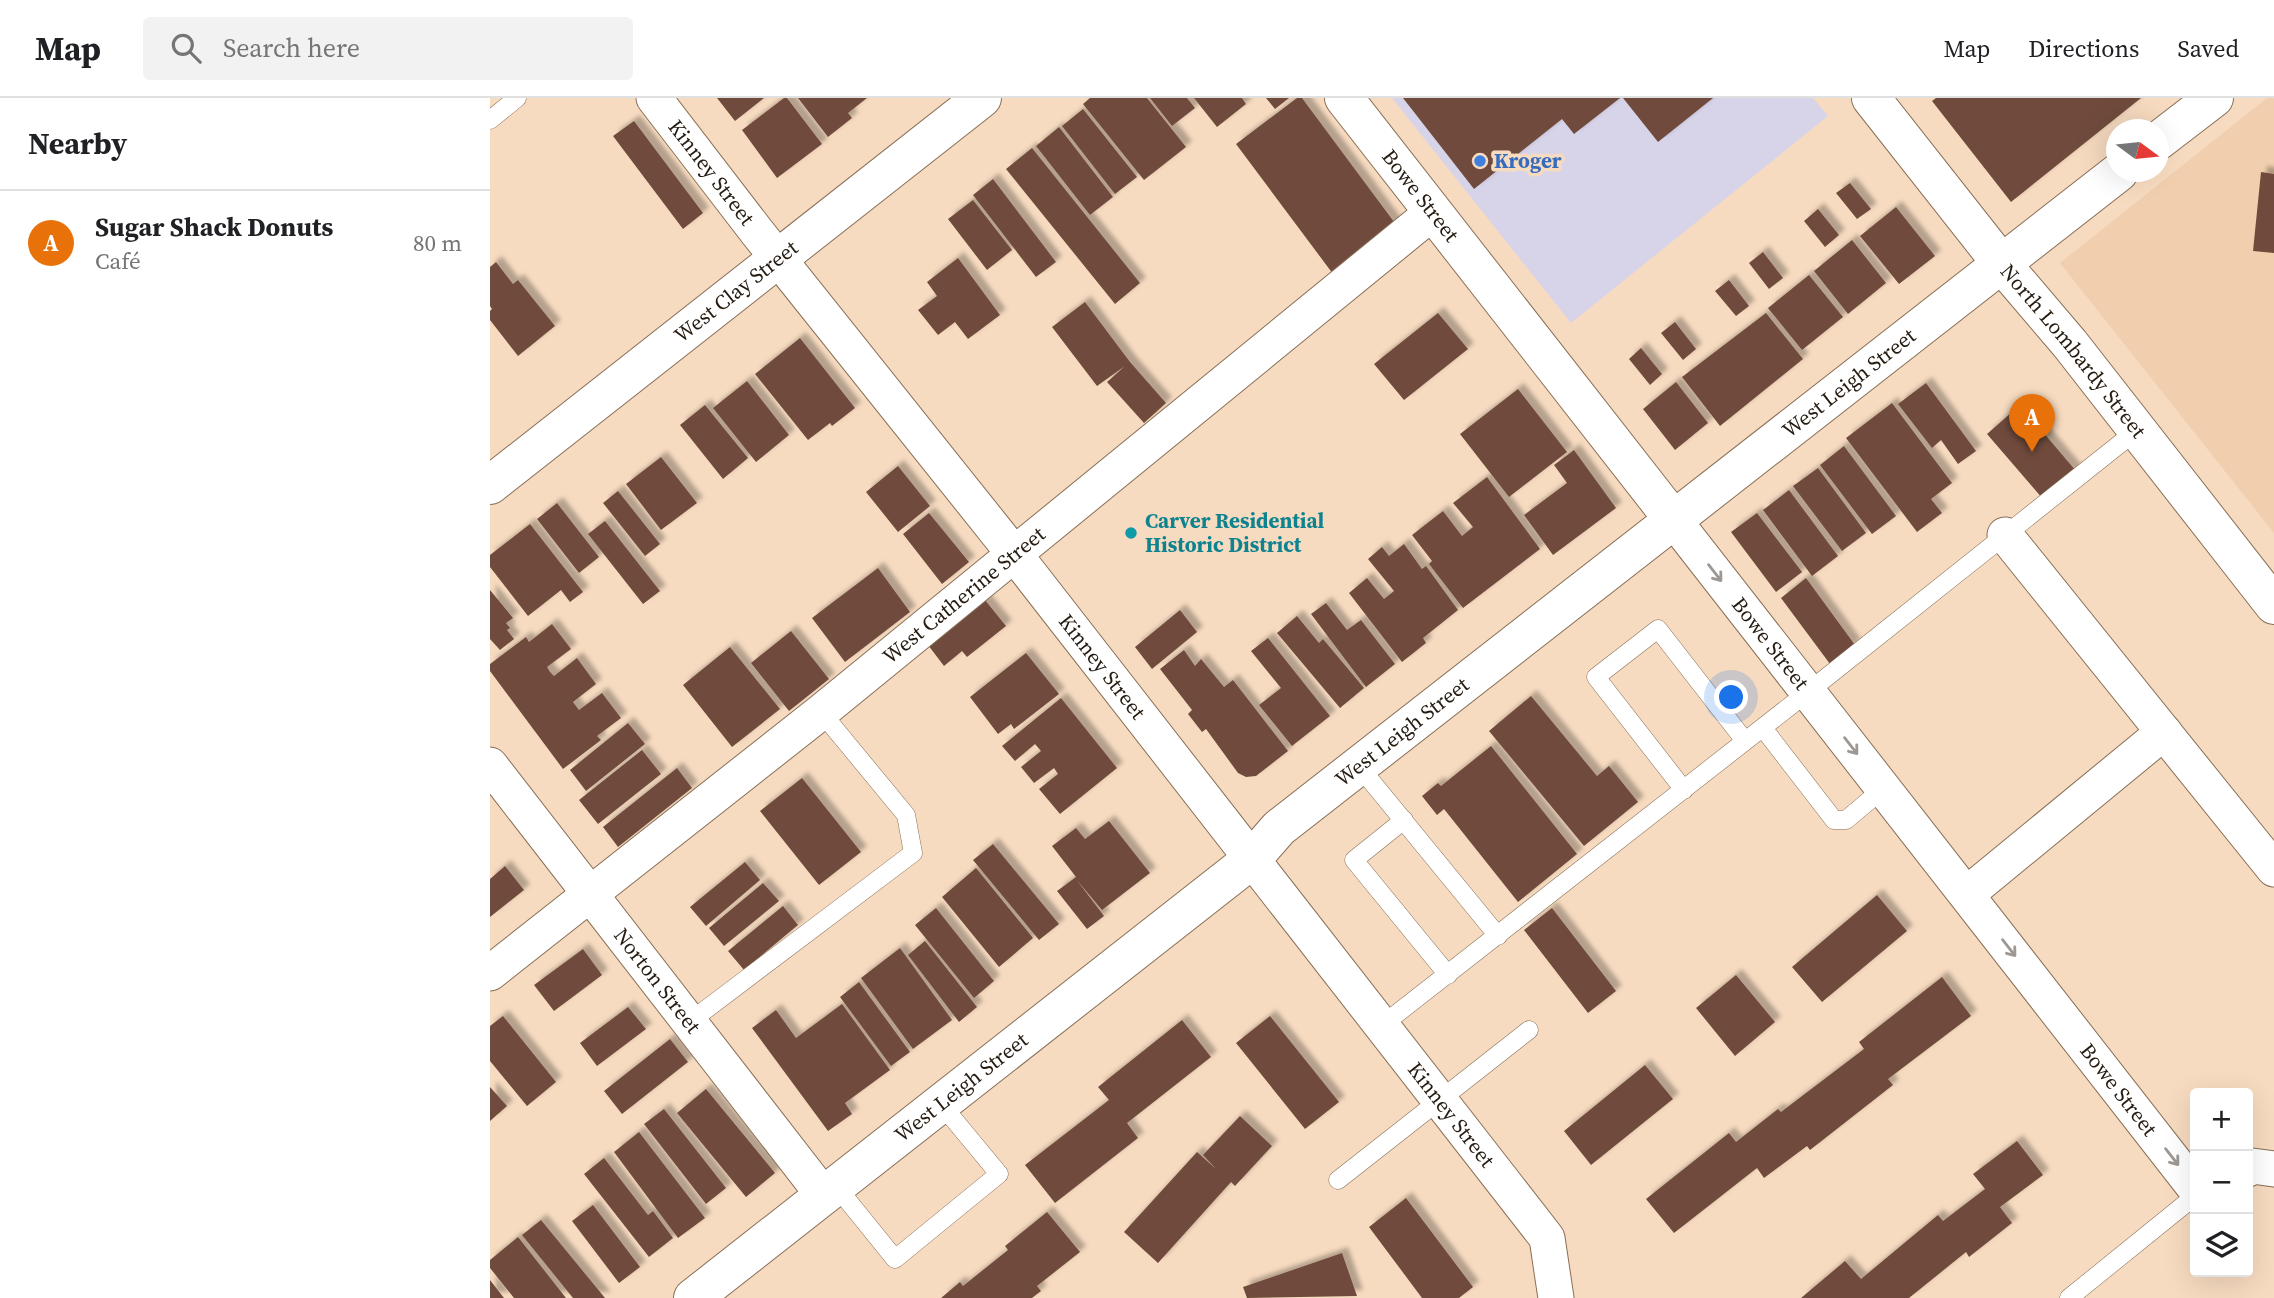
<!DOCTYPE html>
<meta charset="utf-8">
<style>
:root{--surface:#fff;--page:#f2f2f2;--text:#202124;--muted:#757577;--line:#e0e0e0;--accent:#1d74dd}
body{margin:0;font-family:"Source Serif 4",serif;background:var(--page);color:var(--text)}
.controls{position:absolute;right:21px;bottom:21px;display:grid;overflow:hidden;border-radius:7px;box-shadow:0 7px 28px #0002}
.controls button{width:63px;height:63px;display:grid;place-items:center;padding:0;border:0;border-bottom:2px solid var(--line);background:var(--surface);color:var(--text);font:35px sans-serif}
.compass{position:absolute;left:1616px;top:21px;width:63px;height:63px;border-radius:50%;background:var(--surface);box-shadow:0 7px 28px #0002;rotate:105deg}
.you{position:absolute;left:1242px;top:600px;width:24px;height:24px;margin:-18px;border:5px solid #fff;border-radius:50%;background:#1a73e8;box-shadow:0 0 0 10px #1a73e833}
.badge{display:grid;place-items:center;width:46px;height:46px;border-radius:50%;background:var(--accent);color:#fff;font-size:23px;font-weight:700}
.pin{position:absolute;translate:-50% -58px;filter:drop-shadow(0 2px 4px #0008)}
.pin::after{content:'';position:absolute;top:37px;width:24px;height:21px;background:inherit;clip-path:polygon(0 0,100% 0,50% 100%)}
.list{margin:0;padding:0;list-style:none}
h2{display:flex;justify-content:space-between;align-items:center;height:91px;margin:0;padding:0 28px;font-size:30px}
h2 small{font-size:23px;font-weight:400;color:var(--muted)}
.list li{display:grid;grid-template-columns:46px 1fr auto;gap:21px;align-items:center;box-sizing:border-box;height:105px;padding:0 28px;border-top:2px solid var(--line)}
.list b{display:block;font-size:26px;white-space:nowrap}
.list p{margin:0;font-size:23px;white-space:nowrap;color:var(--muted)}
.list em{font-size:23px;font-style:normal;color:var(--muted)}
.icon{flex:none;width:38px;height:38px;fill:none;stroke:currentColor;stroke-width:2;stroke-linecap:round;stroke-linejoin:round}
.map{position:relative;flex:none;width:1784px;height:1200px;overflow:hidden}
header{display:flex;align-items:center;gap:42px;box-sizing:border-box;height:98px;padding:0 35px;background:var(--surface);border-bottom:2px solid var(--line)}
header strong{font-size:33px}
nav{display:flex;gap:38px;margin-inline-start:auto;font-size:24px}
.search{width:490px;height:63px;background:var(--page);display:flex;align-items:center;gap:18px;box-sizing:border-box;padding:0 24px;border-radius:7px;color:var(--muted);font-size:26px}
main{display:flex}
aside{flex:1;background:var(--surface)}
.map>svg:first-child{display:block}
</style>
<header>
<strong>Map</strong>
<div class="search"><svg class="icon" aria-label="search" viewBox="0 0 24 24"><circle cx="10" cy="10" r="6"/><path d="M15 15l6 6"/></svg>Search here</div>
<nav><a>Map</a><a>Directions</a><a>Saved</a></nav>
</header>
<main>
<aside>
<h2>Nearby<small></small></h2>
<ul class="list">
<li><span class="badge" style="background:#e8710a">A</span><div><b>Sugar Shack Donuts</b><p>Café</p></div><em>80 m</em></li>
</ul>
</aside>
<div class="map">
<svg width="1784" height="1200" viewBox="0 0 1784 1200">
<defs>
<filter id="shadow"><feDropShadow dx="6" dy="-6" stdDeviation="2" flood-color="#0004"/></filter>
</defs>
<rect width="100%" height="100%" fill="#f7dbc0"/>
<path fill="#d7d3e9" d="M902 0H1323L1338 18 1081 225Z"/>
<path fill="#f1cfae" d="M1777 0H1784V435L1570 165Z"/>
<path fill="#6f4c3c" filter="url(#shadow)" d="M227 0H274L245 23Z
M294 0H297L332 46 287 80 252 32Z
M308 0H377L358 15 362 20 338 39Z
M600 0H657L696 49 654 82 593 6Z
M660 0H697L705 10 682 28Z
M704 0H752L756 6 727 29Z
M776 0H799L785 11Z
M807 0H812L913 136 849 184 746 46Z
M913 0H1130L1084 36 1072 21 984 91Z
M1133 0H1223L1168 44Z
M1446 0H1651L1521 104 1442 3Z
M593 11 647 79 625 96 572 28Z
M144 23 213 115 193 131 123 38Z
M569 29 623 99 600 117 546 48Z
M542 50 650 185 625 206 516 71Z
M1771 74 1784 76V155L1763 153Z
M503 81 566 164 546 179 483 97Z
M1360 85 1381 111 1367 121 1346 95Z
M483 102 522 152 497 172 458 121Z
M1406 109 1445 158 1409 186 1370 138Z
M1328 111 1349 137 1335 149 1314 123Z
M1362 142 1396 185 1358 216 1324 173Z
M1273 154 1293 180 1279 191 1259 165Z
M468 160 510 217 478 241 465 224 448 237 428 212 447 198 437 184Z
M6 164 23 186 28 182 65 228 28 258 0 222V213L2 211 0 208V169Z
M1319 177 1353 219 1312 252 1278 210Z
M1239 182 1259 208 1246 218 1225 193Z
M595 204 640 264 676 305 654 325 617 284 635 268 607 288 562 229Z
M948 215 978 251 914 302 884 266Z
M1276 215 1313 261 1230 328 1192 279Z
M1185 224 1206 251 1193 262 1171 235Z
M310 240 365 310 342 328 340 325 318 342 265 276Z
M1151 250 1172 276 1160 287 1139 261Z
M257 283 299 337 266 364 223 310Z
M1186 284 1218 325 1185 352 1153 311Z
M1436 285 1486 353 1468 366 1451 342 1442 350 1408 306Z
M1028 291 1077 354 1019 399 970 336Z
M1402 305 1462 385 1441 401 1452 415 1427 434 1356 340Z
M215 307 258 360 233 381 190 327Z
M1530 307 1586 373 1553 401 1497 336Z
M1354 348 1406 418 1382 436 1330 367Z
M1084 352 1126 410 1063 457 1034 417 1077 385 1064 367Z
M171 359 207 405 171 432 136 386Z
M408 368 440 408 408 434 376 394Z
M1328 370 1376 435 1352 453 1303 388Z
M997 379 1050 451 973 510 939 466 942 463 922 437 953 413 972 438 978 433 983 429 963 405Z
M1299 392 1348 458 1322 478 1273 412Z
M128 393 170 446 155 458 113 405Z
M67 405 109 459 89 475 47 421Z
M439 415 479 464 452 486 413 436Z
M1267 415 1312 474 1286 494 1241 434Z
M115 423 170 493 153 506 98 436Z
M40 426 93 494 80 504 71 492 38 518 0 469V457Z
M914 446 932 471 936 468 968 512 933 540 936 545 912 564 859 495 877 480 894 501 904 493 878 461 892 449 899 458Z
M388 470 420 514 355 564 322 520Z
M1316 480 1365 547 1340 566 1291 500Z
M0 492 23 520 16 525 20 530 17 532 24 541 10 552 0 541Z
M495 502 516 528 477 559 472 553 454 568 438 547Z
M836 505 857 532 871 522 905 566 876 589 821 516Z
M690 512 707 534 662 571 645 549Z
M807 518 829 545 833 541 874 590 850 610 787 535Z
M62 526 81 551 57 569 60 574 64 578 87 560 106 586 83 604 89 612 112 595 131 620 107 638 111 642 73 671 0 573V566L36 539 39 544Z
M301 533 339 581 299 613 261 565Z
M778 540 840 618 802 648 769 607 791 590 761 553Z
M240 549 290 611 242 649 193 587Z
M694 552 705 568 711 561 734 589 743 582 798 653 766 678 756 679 748 675 716 631 712 634 698 616 702 612 670 571Z
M536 555 569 596 524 631 521 626 508 636 480 599Z
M1041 598 1107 678 1119 668 1148 704 1094 748 999 633Z
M571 600 627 670 570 716 549 691 568 676 564 670 544 685 531 669 551 653 545 646 525 663 512 648Z
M138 625 155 646 96 693 80 672Z
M1001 648 1087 756 1028 804 954 711 947 717 932 698 948 685 951 688Z
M152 652 171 676 108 726 89 702Z
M187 670 202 690 128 749 113 729Z
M312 680 371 754 329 787 270 713Z
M619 723 660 775 612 812 586 781 614 818 597 831 567 793 586 779 562 748 586 730 595 741Z
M503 746 569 826 549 842 483 762Z
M255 764 270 782 216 828 200 809Z
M15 768 34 792 0 819V781Z
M486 770 543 840 509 869 452 799Z
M273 785 289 803 234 848 219 830Z
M1387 797 1417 833 1332 904 1302 869Z
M293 808 308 827 254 872 238 853Z
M446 810 504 883 484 900 425 827Z
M1062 810 1126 893 1098 915 1034 832Z
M435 843 487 909 469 924 418 857Z
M410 850 462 922 423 951 371 880Z
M93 851 112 877 64 913 44 887Z
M1246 877 1285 924 1245 958 1206 910Z
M1452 879 1481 918 1398 981 1403 987 1320 1052 1317 1048 1274 1080 1267 1070 1184 1135 1156 1101 1239 1035 1246 1044 1288 1011 1291 1014 1374 951 1369 944Z
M369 884 420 954 401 968 350 899Z
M352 906 400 972 355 1005 362 1016 338 1033 262 930 286 912 306 940Z
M138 909 156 931 107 968 90 945Z
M13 918 66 984 37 1008 0 963V928Z
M780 918 849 1004 815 1031 746 945Z
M692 922 721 959 637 1025 648 1040 565 1105 535 1067 619 1002 608 989Z
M180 941 198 964 132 1016 114 993Z
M1155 967 1183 1001 1101 1067 1074 1033Z
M0 989 17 1008 0 1023Z
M216 991 285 1075 256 1099 187 1015Z
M174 1011 236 1090 216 1106 154 1026Z
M750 1018 782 1048 745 1088 741 1084 668 1165 634 1134 707 1054 726 1071 713 1057Z
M149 1034 215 1120 188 1140 124 1054Z
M1527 1043 1553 1077 1510 1109 1522 1125 1479 1159 1476 1154 1419 1200H1311L1355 1163 1371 1181 1448 1117 1453 1123 1495 1091 1483 1076Z
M114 1060 158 1117 163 1113 183 1140 159 1159 94 1076Z
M916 1100 983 1189 969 1200H932L879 1129Z
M103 1107 150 1169 129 1185 82 1123Z
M557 1114 590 1154 547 1188 551 1193 542 1200H451L470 1184 473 1188 518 1152 515 1148Z
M51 1122 115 1200H83L32 1137Z
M28 1139 76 1200H24L0 1170V1162Z
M852 1155 867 1198 757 1200 753 1189Z
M0 1182 14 1200H0Z"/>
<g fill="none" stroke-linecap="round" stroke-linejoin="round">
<g stroke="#886f56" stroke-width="19">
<path id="lane" d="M0 22 27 0
M1273 630 1344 722H1356L1394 690
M868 667 1008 838
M1194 692 1106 579 1168 531 1255 643
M914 722 864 762 958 877
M198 925 423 755 416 717 331 614
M891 928 1318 594 1646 333
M848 1082 1039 932
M346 1088 405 1161 509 1076 451 1006
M1579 1200 1705 1098"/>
</g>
<g stroke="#886f56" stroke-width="37">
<g id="street">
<path id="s1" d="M164 0 267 134 525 457 1057 1140 1066 1200"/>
<path id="s2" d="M1183 421 1705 1090"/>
<path d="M1515 437 1784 771"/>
<path id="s3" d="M0 667 334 1098"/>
<path d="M1477 796 1674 634"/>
<path id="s4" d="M0 875 331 614 943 114"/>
<path d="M1758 1071 1762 1068 1784 1071"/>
</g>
</g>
<g stroke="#886f56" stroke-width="40">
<g id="secondary">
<path id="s5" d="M854 0 1183 421"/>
<path id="s6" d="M1381 0 1511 165 1580 246 1784 507"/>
<path d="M1668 43 1724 0"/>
<path id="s7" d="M0 387 492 0"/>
<path id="s8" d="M203 1200 761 762 789 730 1629 74"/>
</g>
</g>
<use href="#lane" stroke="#fff" stroke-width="18"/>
<use href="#street" stroke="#fff" stroke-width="35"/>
<use href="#secondary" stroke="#fff" stroke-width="38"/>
</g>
<defs><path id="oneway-shaft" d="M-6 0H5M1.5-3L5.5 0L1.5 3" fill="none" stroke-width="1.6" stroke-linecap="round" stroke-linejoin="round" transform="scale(1.75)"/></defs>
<g stroke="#9d9894">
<use href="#oneway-shaft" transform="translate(1225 475) rotate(52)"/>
<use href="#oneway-shaft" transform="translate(1361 648) rotate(52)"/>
<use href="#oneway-shaft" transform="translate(1519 850) rotate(52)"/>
<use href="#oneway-shaft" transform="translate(1682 1059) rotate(52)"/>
</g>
<circle fill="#3f7fe0" stroke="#f7dbc0" stroke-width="2.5" cx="990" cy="63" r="7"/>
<circle fill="#0f9aa8" stroke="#f7dbc0" stroke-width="2.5" cx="641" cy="435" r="7"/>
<g text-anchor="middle" stroke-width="7" stroke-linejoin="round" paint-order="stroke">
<g font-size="21" font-weight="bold" fill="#366cbe" stroke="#f7dbc0" text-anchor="start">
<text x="1004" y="70">Kroger</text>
</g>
<g font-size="21" fill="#251b11" stroke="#f7dbc0">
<text dy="7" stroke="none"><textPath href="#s1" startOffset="94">Kinney Street</textPath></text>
<text dy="7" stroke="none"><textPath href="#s5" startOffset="124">Bowe Street</textPath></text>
<text dy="7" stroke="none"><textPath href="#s7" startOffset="313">West Clay Street</textPath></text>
<text dy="7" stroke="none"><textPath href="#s6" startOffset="324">North Lombardy Street</textPath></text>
<text dy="7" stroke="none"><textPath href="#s8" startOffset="1475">West Leigh Street</textPath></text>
<text dy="7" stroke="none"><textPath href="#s4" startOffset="606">West Catherine Street</textPath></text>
<text dy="7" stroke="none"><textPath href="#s2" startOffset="158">Bowe Street</textPath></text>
<text dy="7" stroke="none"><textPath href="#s1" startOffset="724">Kinney Street</textPath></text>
<text dy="7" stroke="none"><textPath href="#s8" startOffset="908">West Leigh Street</textPath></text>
<text dy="7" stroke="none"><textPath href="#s3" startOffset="273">Norton Street</textPath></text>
<text dy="7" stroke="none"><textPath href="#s8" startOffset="341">West Leigh Street</textPath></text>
<text dy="7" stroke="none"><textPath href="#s2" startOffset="724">Bowe Street</textPath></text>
<text dy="7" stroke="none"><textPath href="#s1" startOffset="1292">Kinney Street</textPath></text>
</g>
<g font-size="21" font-weight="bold" fill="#0d838f" stroke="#f7dbc0" text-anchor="start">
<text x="655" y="430">Carver Residential<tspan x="655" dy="24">Historic District</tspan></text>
</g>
</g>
</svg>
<div class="controls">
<button>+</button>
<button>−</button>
<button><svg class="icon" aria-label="layers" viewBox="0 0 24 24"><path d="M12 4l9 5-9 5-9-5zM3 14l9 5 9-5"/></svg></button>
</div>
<svg class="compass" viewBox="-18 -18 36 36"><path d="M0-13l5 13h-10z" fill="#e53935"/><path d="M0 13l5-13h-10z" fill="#757577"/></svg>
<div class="you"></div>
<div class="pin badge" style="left:1542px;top:354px;background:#e8710a">A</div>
</div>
</main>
